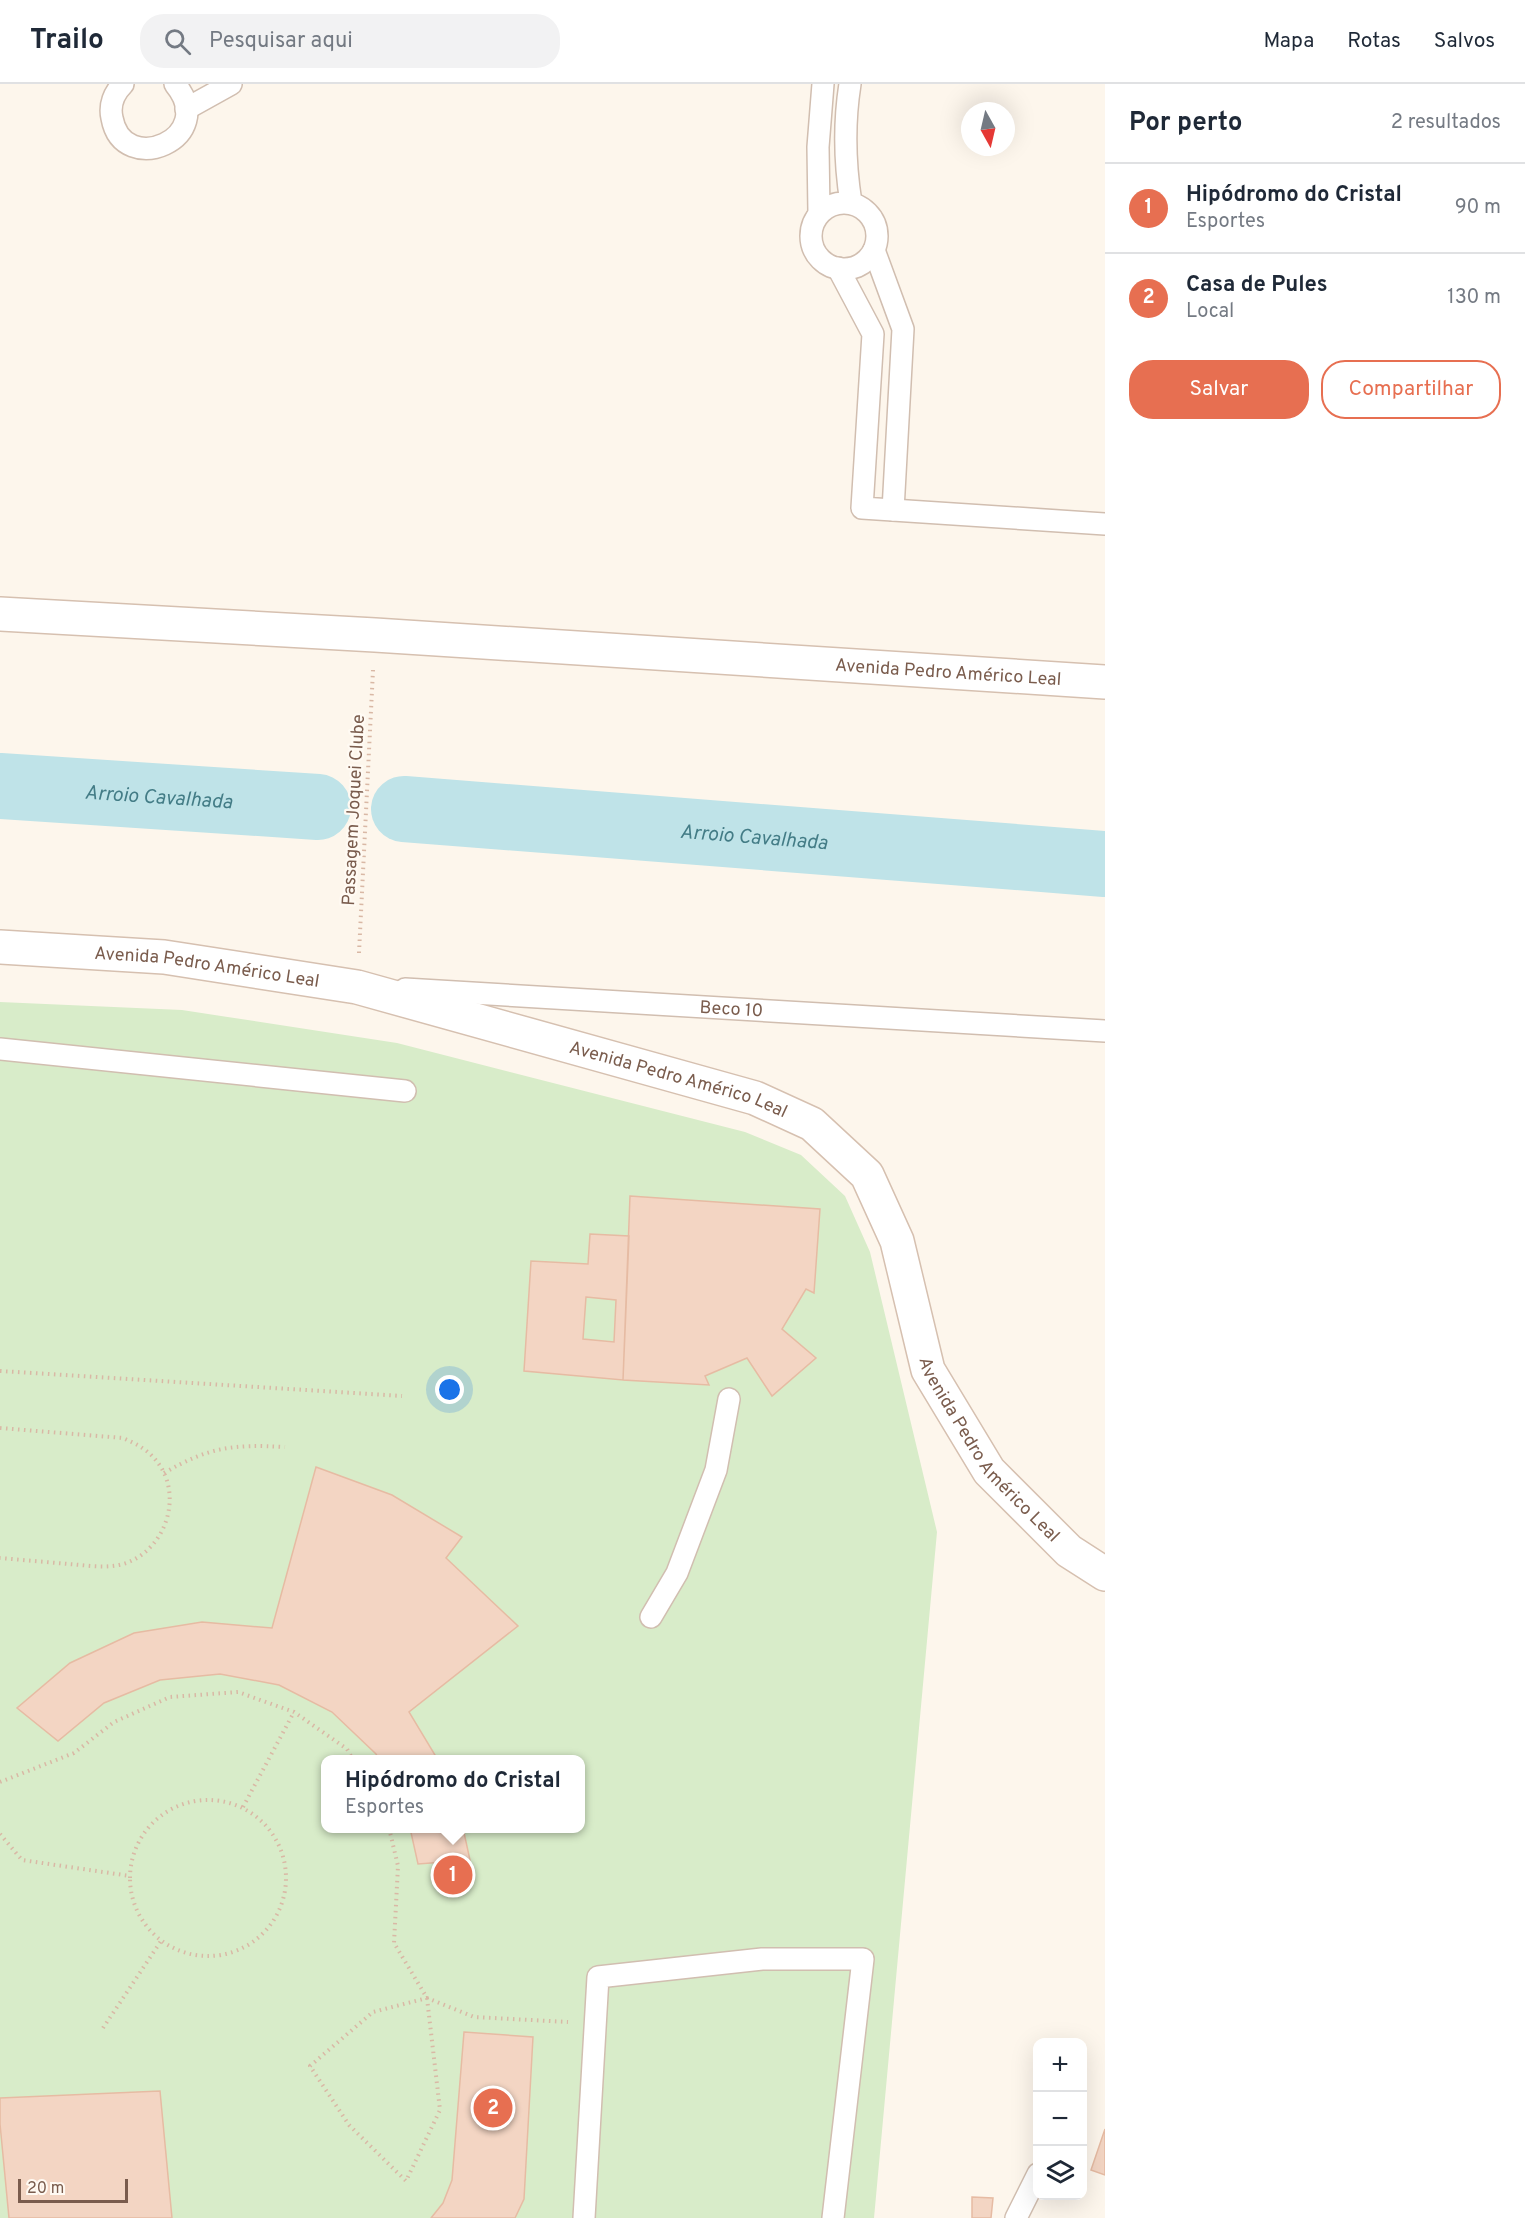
<!DOCTYPE html>
<html lang="pt">
<meta charset="utf-8">
<style>
:root{--surface:#fff;--page:#f2f2f3;--text:#1f2937;--muted:#747a83;--line:#e0e1e3;--accent:#e76f51}
body{margin:0;font-family:Overpass,sans-serif;background:var(--page);color:var(--text)}
.controls{position:absolute;right:18px;bottom:18px;display:grid;overflow:hidden;border-radius:12px;box-shadow:0 6px 24px #0002}
.controls button{width:54px;height:54px;display:grid;place-items:center;padding:0;border:0;border-bottom:2px solid var(--line);background:var(--surface);color:var(--text);font:30px sans-serif}
.compass{position:absolute;left:961px;top:18px;width:54px;height:54px;border-radius:50%;background:var(--surface);box-shadow:0 6px 24px #0002;rotate:172deg}
.scale{position:absolute;left:18px;bottom:15px;width:110px;box-sizing:border-box;padding-left:6px;border:3px solid #7a5c4d;border-top:0;font-size:16px;line-height:21px;white-space:nowrap;color:#7a5c4d;-webkit-text-stroke:4px #fffaf3;paint-order:stroke}
.you{position:absolute;left:450px;top:1306px;width:21px;height:21px;margin:-15px;border:4px solid #fff;border-radius:50%;background:#1a73e8;box-shadow:0 0 0 9px #1a73e833}
.badge{display:grid;place-items:center;width:39px;height:39px;border-radius:50%;background:var(--accent);color:#fff;font-size:20px;font-weight:700}
.pin{position:absolute;translate:-50% -50%;border:3px solid #fff;box-shadow:0 2px 6px #0006}
.popup{position:absolute;left:321px;top:1671px;width:264px;height:78px;box-sizing:border-box;display:grid;place-content:center;border-radius:12px;background:var(--surface);filter:drop-shadow(0 2px 4px #0005);font-size:20px;white-space:nowrap;color:var(--muted)}
.popup b{font-size:22px;color:var(--text)}
.popup::after{content:'';position:absolute;left:50%;top:100%;margin-left:-12px;border:12px solid transparent;border-top-color:var(--surface)}
.list{margin:0;padding:0;list-style:none}
h2{display:flex;justify-content:space-between;align-items:center;height:78px;margin:0;padding:0 24px;font-size:26px}
h2 small{font-size:20px;font-weight:400;color:var(--muted)}
.list li{display:grid;grid-template-columns:39px 1fr auto;gap:18px;align-items:center;box-sizing:border-box;height:90px;padding:0 24px;border-top:2px solid var(--line)}
.list b{display:block;font-size:22px;white-space:nowrap}
.list p{margin:0;font-size:20px;white-space:nowrap;color:var(--muted)}
.list em{font-size:20px;font-style:normal;color:var(--muted)}
.actions{display:flex;gap:12px;padding:18px 24px}
.actions a{flex:1;padding:14px 0;border:2px solid var(--accent);border-radius:24px;text-align:center;font-size:21px;color:var(--accent)}
.actions .main{background:var(--accent);color:#fff}
.icon{flex:none;width:33px;height:33px;fill:none;stroke:currentColor;stroke-width:2;stroke-linecap:round;stroke-linejoin:round}
.map{position:relative;flex:none;width:1105px;height:2134px;overflow:hidden}
header{display:flex;align-items:center;gap:36px;box-sizing:border-box;height:84px;padding:0 30px;background:var(--surface);border-bottom:2px solid var(--line)}
header strong{font-size:28px}
nav{display:flex;gap:33px;margin-inline-start:auto;font-size:21px}
.search{width:420px;height:54px;background:var(--page);display:flex;align-items:center;gap:15px;box-sizing:border-box;padding:0 21px;border-radius:24px;color:var(--muted);font-size:22px}
main{display:flex}
aside{flex:1;background:var(--surface)}
.map>svg:first-child{display:block}
</style>
<header>
<strong>Trailo</strong>
<div class="search"><svg class="icon" aria-label="search" viewBox="0 0 24 24"><circle cx="10" cy="10" r="6"/><path d="M15 15l6 6"/></svg>Pesquisar aqui</div>
<nav><a>Mapa</a><a>Rotas</a><a>Salvos</a></nav>
</header>
<main>
<div class="map">
<svg width="1105" height="2134" viewBox="0 0 1105 2134">
<rect width="100%" height="100%" fill="#fdf6ec"/>
<path fill="#d8ecc9" fill-rule="evenodd" d="M0 918 182 926 397 959 745 1048 801 1071 845 1112 870 1168 937 1448 874 2134H0ZM326 1676H580V1744H326Z"/>
<g fill="none" stroke-linecap="round" stroke-linejoin="round">
<g stroke="#bfe3e8" stroke-width="66">
<path id="s1" d="M0 702 318 723"/>
<path id="s2" d="M404 725 1105 780"/>
</g>
</g>
<path fill="#f3d5c3" stroke="#e6bba3" stroke-width="1.5" fill-rule="evenodd" d="M630 1112 820 1125 814 1209 806 1205 782 1245 816 1274 772 1312 747 1274 705 1292 709 1301 623 1296Z
M590 1150 629 1152 623 1296 524 1287 531 1177 588 1180ZM586 1213 616 1216 614 1258 583 1255Z
M316 1383 392 1411 462 1453 446 1474 518 1542 409 1628 438 1676H379L376 1670 332 1628 279 1601 220 1590 160 1596 104 1619 58 1657 17 1624 70 1579 134 1549 202 1538 272 1544Z
M410 1744H463L470 1776 418 1780Z
M464 1948 533 1953 524 2115 515 2134H431L443 2119 452 2096Z
M160 2007 172 2134H9L0 2040V2014Z
M1105 2045V2091L1091 2086Z
M972 2113 993 2114 991 2134H972Z"/>
<g fill="none" stroke-linecap="round" stroke-linejoin="round">
<g stroke="#d1beb0" stroke-width="24">
<g id="lane">
<path d="M123 0C114 9 109 21 112 34 123 95 220 54 175 0"/>
<path d="M850 0C844 38 845 81 851 119"/>
<path d="M186 25 231 0"/>
<circle cx="844" cy="152" r="33"/>
<path d="M819 129 818 63 823 0"/>
<path d="M874 166 903 245 893 426"/>
<path d="M838 184 873 250 862 424 1105 440"/>
<path id="s3" d="M405 905 1105 947"/>
<path d="M0 965 405 1007"/>
<path d="M651 1533 677 1489 716 1386 729 1315"/>
<path d="M584 2134 598 1893 762 1875H863L833 2134"/>
<path d="M1016 2134 1038 2090"/>
</g>
</g>
<g stroke="#d6c0b0" stroke-width="36">
<g id="secondary">
<path id="s4" d="M0 530 375 551 1105 598"/>
<path id="s5" d="M0 863 164 873 357 903 755 1014 812 1040 867 1091 897 1157 928 1286 989 1387 1069 1467 1105 1490"/>
</g>
</g>
<path stroke="#d9b8a5" stroke-width="4" stroke-dasharray="1.5 4.5" stroke-linecap="butt" d="M359 869 373 586
M0 1287 402 1312
M0 1344 123 1354C134 1359 145 1364 153 1373 186 1407 167 1467 123 1480 105 1485 86 1481 68 1480 46 1478 23 1476 0 1474
M164 1389C209 1363 233 1360 285 1363
M0 1698 74 1669 114 1638 170 1613 238 1608 294 1628 347 1665 353 1676
M130 1794a78 78 0 1 1 156 0a78 78 0 1 1-156 0Z
M243 1723 294 1628
M389 1744 398 1782 394 1859 427 1914 474 1933 568 1938
M0 1750 22 1776 130 1792
M427 1914 440 2026 406 2097 349 2041 310 1982 373 1928Z
M103 1944 161 1857"/>
<use href="#lane" stroke="#fff" stroke-width="21"/>
<use href="#secondary" stroke="#fff" stroke-width="33"/>
</g>
<g text-anchor="middle" stroke-width="4.5" stroke-linejoin="round" paint-order="stroke">
<g font-size="18" fill="#7a5c4d" stroke="#fffaf3">
<text dy="6" stroke="none"><textPath href="#s4" startOffset="950">Avenida Pedro Américo Leal</textPath></text>
<text transform="translate(353 726) rotate(-87)" y="6">Passagem Joquei Clube</text>
<text dy="6" stroke="none"><textPath href="#s5" startOffset="208">Avenida Pedro Américo Leal</textPath></text>
<text dy="6" stroke="none"><textPath href="#s3" startOffset="327">Beco 10</textPath></text>
<text dy="6" stroke="none"><textPath href="#s5" startOffset="694">Avenida Pedro Américo Leal</textPath></text>
<text dy="6" stroke="none"><textPath href="#s5" startOffset="1216">Avenida Pedro Américo Leal</textPath></text>
</g>
<g font-size="20" font-style="italic" fill="#437c86" stroke="#fffaf3">
<text dy="7" stroke="none"><textPath href="#s1" startOffset="159">Arroio Cavalhada</textPath></text>
<text dy="7" stroke="none"><textPath href="#s2" startOffset="351">Arroio Cavalhada</textPath></text>
</g>
</g>
</svg>
<div class="controls">
<button>+</button>
<button>−</button>
<button><svg class="icon" aria-label="layers" viewBox="0 0 24 24"><path d="M12 4l9 5-9 5-9-5zM3 14l9 5 9-5"/></svg></button>
</div>
<svg class="compass" viewBox="-18 -18 36 36"><path d="M0-13l5 13h-10z" fill="#e53935"/><path d="M0 13l5-13h-10z" fill="#747a83"/></svg>
<div class="scale">20 m</div>
<div class="you"></div>
<div class="pin badge" style="left:453px;top:1791px">1</div>
<div class="popup"><b>Hipódromo do Cristal</b>Esportes</div>
<div class="pin badge" style="left:493px;top:2024px">2</div>
</div>
<aside>
<h2>Por perto<small>2 resultados</small></h2>
<ul class="list">
<li><span class="badge">1</span><div><b>Hipódromo do Cristal</b><p>Esportes</p></div><em>90 m</em></li>
<li><span class="badge">2</span><div><b>Casa de Pules</b><p>Local</p></div><em>130 m</em></li>
</ul>
<div class="actions"><a class="main">Salvar</a><a>Compartilhar</a></div>
</aside>
</main>
